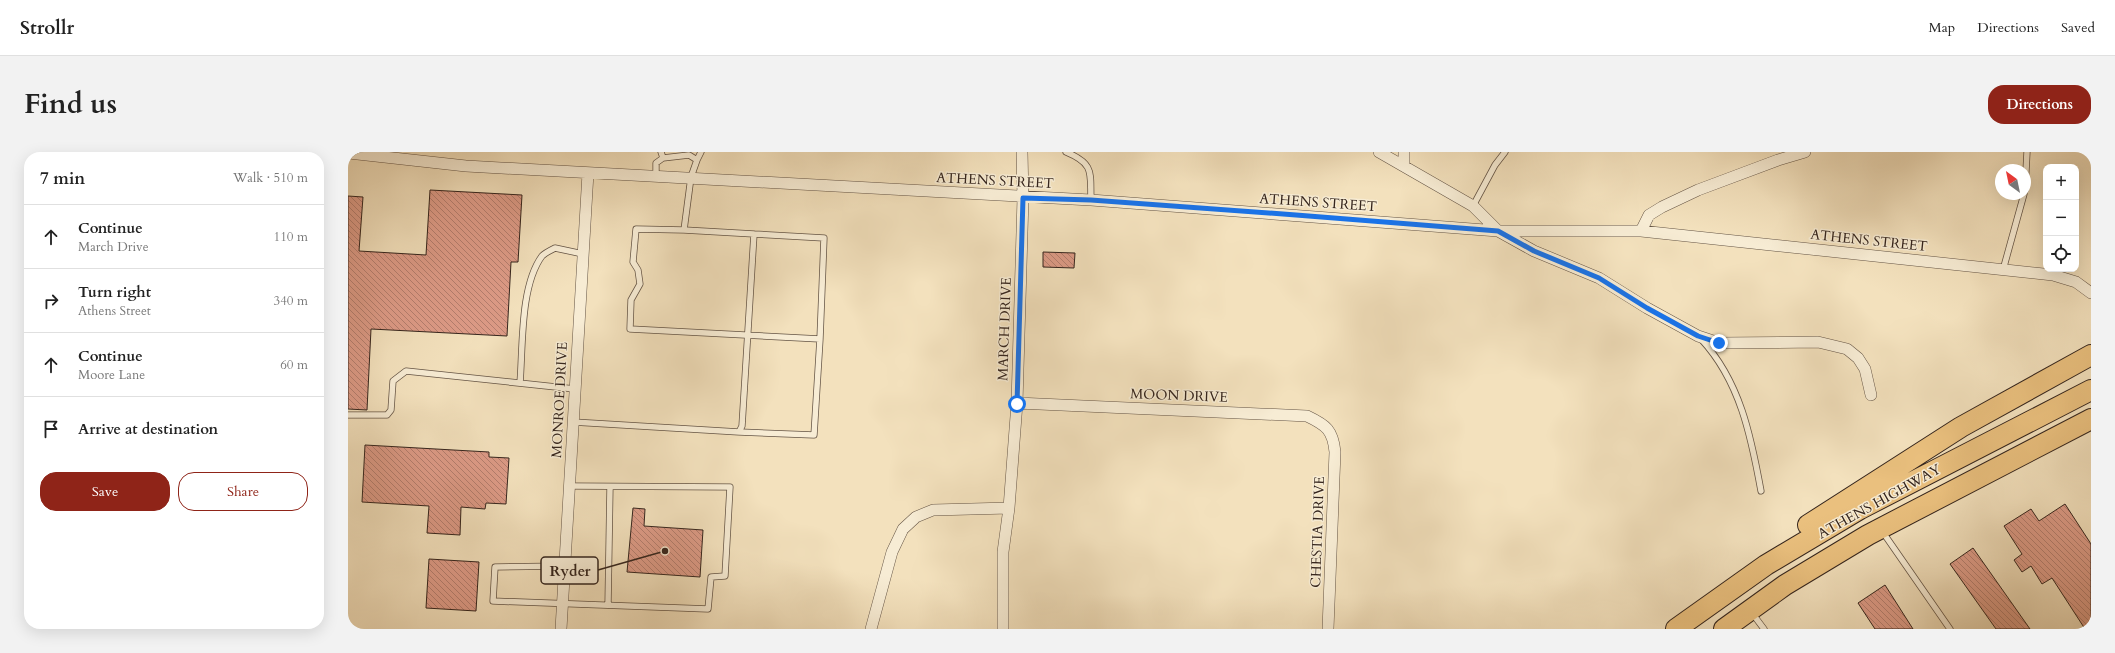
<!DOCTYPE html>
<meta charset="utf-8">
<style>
:root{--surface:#fff;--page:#f2f2f2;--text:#222;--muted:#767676;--line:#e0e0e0;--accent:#8f2418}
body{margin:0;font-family:Cardo,serif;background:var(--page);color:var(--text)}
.controls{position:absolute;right:12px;top:12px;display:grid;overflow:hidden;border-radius:8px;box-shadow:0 4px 16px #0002}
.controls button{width:36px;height:36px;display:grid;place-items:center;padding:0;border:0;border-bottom:1px solid var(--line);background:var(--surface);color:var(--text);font:20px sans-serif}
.compass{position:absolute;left:1647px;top:12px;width:36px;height:36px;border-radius:50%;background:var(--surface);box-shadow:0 4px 16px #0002;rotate:327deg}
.stop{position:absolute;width:12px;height:12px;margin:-9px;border:3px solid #1a73e8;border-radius:50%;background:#fff}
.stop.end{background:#1a73e8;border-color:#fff;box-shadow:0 1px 4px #0008}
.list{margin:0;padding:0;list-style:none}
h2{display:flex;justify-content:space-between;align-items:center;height:52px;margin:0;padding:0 16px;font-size:17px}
h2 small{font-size:13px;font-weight:400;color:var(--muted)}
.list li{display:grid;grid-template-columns:26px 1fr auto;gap:12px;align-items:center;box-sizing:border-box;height:64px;padding:0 16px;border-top:1px solid var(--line)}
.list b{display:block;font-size:15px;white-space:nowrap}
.list p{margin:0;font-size:13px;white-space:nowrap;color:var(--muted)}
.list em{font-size:13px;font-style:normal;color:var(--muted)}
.actions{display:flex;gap:8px;padding:12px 16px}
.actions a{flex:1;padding:9px 0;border:1px solid var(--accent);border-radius:16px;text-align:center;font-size:14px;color:var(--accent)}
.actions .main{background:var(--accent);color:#fff}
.icon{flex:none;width:22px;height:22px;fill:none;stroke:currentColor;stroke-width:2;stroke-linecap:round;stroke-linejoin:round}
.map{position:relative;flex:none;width:1743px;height:477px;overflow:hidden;border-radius:16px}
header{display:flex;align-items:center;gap:24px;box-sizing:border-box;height:56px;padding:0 20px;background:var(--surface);border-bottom:1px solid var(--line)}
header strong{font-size:19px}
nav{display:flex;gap:22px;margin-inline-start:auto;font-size:14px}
.intro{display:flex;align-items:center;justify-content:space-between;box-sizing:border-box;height:96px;padding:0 24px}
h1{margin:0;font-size:28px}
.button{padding:10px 18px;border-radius:16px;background:var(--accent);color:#fff;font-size:14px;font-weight:700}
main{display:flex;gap:24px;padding:0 24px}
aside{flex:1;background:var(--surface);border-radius:16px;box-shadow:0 4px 16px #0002}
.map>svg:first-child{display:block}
</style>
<header>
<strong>Strollr</strong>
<nav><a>Map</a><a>Directions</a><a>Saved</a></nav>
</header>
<div class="intro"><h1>Find us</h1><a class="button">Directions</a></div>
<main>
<aside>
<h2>7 min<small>Walk · 510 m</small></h2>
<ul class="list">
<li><svg class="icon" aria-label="ahead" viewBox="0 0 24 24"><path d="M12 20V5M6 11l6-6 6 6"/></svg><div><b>Continue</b><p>March Drive</p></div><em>110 m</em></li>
<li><svg class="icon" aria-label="right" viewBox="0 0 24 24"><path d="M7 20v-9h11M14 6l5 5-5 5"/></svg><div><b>Turn right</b><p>Athens Street</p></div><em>340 m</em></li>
<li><svg class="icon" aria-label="ahead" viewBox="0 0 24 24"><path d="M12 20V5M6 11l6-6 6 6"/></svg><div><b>Continue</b><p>Moore Lane</p></div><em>60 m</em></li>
<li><svg class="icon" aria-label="arrive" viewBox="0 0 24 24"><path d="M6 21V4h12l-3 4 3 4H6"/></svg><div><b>Arrive at destination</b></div></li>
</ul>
<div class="actions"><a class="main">Save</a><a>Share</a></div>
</aside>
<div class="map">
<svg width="1743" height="477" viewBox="0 0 1743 477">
<defs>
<pattern id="building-back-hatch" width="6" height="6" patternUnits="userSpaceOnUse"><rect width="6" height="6" fill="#dd9b87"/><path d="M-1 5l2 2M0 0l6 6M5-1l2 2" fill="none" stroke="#b47e6e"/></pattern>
</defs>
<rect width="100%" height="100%" fill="#f3e1bd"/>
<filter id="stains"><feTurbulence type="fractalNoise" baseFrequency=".005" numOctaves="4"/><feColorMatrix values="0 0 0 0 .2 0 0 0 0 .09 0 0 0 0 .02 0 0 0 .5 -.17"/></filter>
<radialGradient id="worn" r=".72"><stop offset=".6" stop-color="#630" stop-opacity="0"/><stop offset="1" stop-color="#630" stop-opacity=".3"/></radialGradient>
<path fill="url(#building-back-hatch)" stroke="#35251d" d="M82 38 174 43 170 110H163L159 184 23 177 19 258 0 257V44L15 45 11 99 78 103Z
M695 100 727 101 726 116 695 115Z
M17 293 141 300V305L161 306 158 352 138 351 137 357 113 355 112 383 79 381 81 354 14 350Z
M1717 352 1743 392V477H1737L1704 426 1694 432 1683 414 1674 420 1666 408 1674 402 1656 374 1683 357 1691 369Z
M285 356 297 357 296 374 355 378 352 425 279 420Z
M1625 396 1682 477H1648L1602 412Z
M81 407 131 410 128 459 78 456Z
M1537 433 1565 477H1527L1510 451Z"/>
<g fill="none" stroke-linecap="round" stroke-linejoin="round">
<g stroke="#645445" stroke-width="7">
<path id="lane" d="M313 0 315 6
M718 0C747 12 742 21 743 48
M349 8 353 0
M1677 38 1679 0
M1125 54 1147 13 1157 0
M336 78 288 77 285 110 290 118 292 132 283 148 282 177 472 187 476 86 406 82
M1655 118 1676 42
M1353 187C1392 229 1403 284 1413 339
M172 231C175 194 172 134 194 104 197 101 203 98 207 96L235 102
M0 263H39L43 258 45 229 58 219 227 237
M225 270 391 280 394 274 406 82 336 78 343 25 349 8 341 3 315 6 308 11V24
M391 280 466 283 472 187
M1534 379 1602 477
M217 414 147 415 145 449 360 457 363 425 377 424 382 335 221 334
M260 453 262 335
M1404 461 1416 477"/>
</g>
<g stroke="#645445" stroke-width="12">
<path id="street" d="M1031 0 1125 54 1150 79
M0 1 118 14 743 48 1150 79 1186 99 1251 126 1299 156 1350 184 1371 191 1470 190 1499 197 1510 206 1517 217 1523 243
M1056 14V0
M1151 79H1293L1705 123 1728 130 1743 141
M1293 79 1301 63 1314 55 1350 38 1430 8 1457 0
M669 251 959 264C978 273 985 278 987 300L980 477
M213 477 240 21
M523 477 544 400 555 377 568 365 585 358 661 356
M655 477V400L661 356 669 251 675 46 674 0"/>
</g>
<g stroke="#35251d" stroke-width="22">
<path id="highway" d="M1460 373 1613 275 1743 203
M1328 477 1418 413 1512 357 1743 238
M1376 477 1437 433 1520 383 1743 267"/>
</g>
<use href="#lane" stroke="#f7ecd4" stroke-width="5.5"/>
<use href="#street" stroke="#f7ecd4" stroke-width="11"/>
<use href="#highway" stroke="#eac07e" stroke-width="20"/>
</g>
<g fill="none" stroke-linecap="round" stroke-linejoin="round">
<path stroke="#1a73e8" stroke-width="5" d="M669 252 675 46 743 48 948 63 1150 79 1186 99 1251 126 1299 156 1350 184 1371 191"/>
</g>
<g text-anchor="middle" stroke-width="3" stroke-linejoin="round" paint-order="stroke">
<g font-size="14" fill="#35251d" stroke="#f7ecd4">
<text transform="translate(647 28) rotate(3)" y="5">ATHENS STREET</text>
<text transform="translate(970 50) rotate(4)" y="5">ATHENS STREET</text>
<text transform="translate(1521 88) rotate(6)" y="5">ATHENS STREET</text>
<text transform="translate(656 177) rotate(-88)" y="5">MARCH DRIVE</text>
<text transform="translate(831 243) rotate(2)" y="5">MOON DRIVE</text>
<text transform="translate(211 248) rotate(-87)" y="5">MONROE DRIVE</text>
<text transform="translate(1531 349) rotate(-29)" y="5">ATHENS HIGHWAY</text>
<text transform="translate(969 380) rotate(-88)" y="5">CHESTIA DRIVE</text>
</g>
</g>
<path fill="none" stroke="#35251d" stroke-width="1.5" d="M317 399L250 418"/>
<circle fill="#35251d" stroke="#f7ecd4" stroke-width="1.5" cx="317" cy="399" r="4"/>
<rect fill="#f7ecd4" stroke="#35251d" stroke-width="1.5" x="193" y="405" width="57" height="27" rx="4"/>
<g font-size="15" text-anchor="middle" font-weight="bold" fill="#35251d">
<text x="222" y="424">Ryder</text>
</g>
<rect width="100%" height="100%" filter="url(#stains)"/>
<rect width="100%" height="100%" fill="url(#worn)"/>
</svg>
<div class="controls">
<button>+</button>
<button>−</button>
<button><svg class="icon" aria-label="locate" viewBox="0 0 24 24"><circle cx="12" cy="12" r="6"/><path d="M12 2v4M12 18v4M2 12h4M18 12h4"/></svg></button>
</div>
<svg class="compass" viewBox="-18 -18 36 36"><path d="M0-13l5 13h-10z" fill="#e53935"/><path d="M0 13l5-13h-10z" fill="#767676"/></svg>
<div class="stop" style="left:669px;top:252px"></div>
<div class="stop end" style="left:1371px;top:191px"></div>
</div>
</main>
